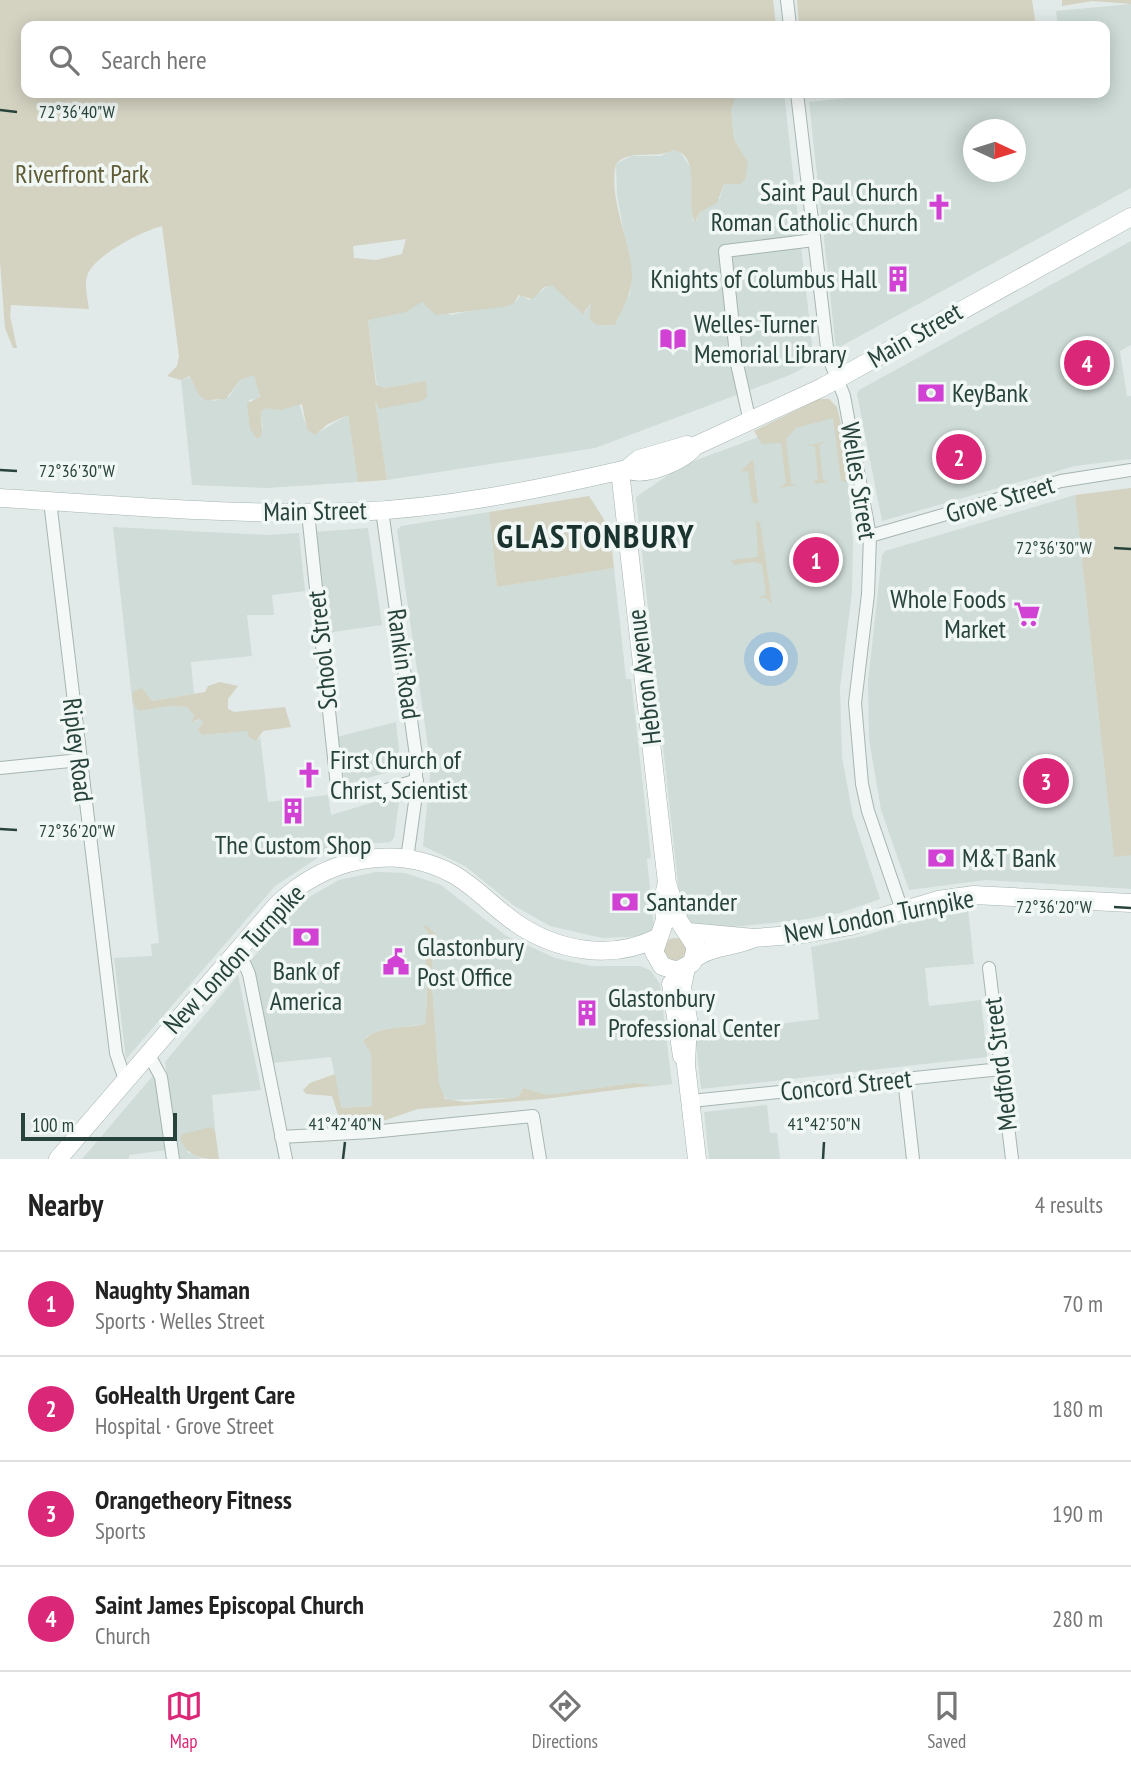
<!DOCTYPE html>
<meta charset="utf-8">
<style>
:root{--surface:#fff;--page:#f6f6f6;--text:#222;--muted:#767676;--line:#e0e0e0;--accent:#db2777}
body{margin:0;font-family:"PT Sans Narrow",sans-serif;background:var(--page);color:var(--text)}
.compass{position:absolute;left:963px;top:119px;width:63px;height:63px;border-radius:50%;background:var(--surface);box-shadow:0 4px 18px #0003;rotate:94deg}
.scale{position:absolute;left:21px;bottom:18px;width:156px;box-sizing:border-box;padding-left:7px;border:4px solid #28433c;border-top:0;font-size:19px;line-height:24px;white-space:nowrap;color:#28433c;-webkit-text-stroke:5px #f0f7f5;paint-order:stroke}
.you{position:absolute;left:772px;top:660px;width:24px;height:24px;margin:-18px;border:5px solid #fff;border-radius:50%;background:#1a73e8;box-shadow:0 0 0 10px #1a73e833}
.badge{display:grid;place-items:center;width:46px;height:46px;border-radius:50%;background:var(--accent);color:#fff;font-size:23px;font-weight:700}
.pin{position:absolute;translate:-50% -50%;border:4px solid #fff;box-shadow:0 2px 7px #0006}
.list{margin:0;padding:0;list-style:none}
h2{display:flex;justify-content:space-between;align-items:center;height:91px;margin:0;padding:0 28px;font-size:30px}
h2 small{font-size:23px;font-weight:400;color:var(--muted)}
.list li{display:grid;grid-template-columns:46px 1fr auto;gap:21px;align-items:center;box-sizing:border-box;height:105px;padding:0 28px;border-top:2px solid var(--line)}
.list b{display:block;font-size:26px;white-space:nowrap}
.list p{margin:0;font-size:23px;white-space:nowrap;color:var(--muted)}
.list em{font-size:23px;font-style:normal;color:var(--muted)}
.icon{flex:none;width:38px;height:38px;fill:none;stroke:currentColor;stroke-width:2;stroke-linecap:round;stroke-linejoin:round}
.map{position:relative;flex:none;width:1131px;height:1159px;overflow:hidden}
.search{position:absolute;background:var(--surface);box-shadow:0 4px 18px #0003;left:21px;right:21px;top:21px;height:77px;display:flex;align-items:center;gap:18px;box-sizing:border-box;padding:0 24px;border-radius:14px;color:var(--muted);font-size:26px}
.sheet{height:511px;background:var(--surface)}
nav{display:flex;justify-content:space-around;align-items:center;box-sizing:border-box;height:98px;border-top:2px solid var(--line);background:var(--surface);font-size:19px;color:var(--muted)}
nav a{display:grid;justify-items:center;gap:4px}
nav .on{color:var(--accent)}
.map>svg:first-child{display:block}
</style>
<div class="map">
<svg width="1131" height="1159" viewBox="0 0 1131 1159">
<rect width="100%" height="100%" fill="#e1eae8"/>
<path fill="#cfdcd8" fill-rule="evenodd" d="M1131 4V188L836 349 809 102 897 93H1105V26H1058L1056 11ZM974 130H1016V172H974Z
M737 93H784L814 362 790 375 595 448 387 480 375 399 378 407 426 381 385 388 377 386 368 320 423 302 451 315 516 301 521 295 529 300 548 286H553L585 313 591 303V320L617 322 623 303 630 294 632 275 617 195 616 164 631 156H661L672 150 680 152 691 168 693 221 697 220 700 212 720 198 724 184H737L748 163 734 139 731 110Z
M1131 241V345L1120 351 1127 396H1131V459L1075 466 882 521 857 394 859 390Z
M249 375H255L260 393 258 398 249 400 263 430 261 412 266 408 284 409 299 403 307 429 319 432 348 415 358 482 266 488 192 485 181 380 191 377 198 394 214 401 229 397 240 380Z
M831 406 848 484 853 541 852 592 840 688 842 757 853 816 880 899 840 913 800 920 695 931 682 921 636 497 683 465 810 418Z
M1075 495 1114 856 1131 855V889L986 880 909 890 881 810 869 739 868 682 882 555 885 551Z
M489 512 497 587 614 568 626 679H631L651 858 647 859 654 929 649 936 602 938 550 926 513 905 465 866 423 846 430 776 428 747 397 530 401 526Z
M113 527 267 535 299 533 305 591 272 595 274 615H247L252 656 191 662 194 694 152 701 144 691 140 711 170 706 187 707 193 712 195 722 199 719 203 722 198 730 202 735 247 731 259 740 260 735 268 802 328 795 331 815 394 796 399 802 394 838 390 842 356 845 322 855 275 886 126 1059 114 958 152 956 151 944 159 943Z
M368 528 382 625 326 633 314 532Z
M396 722 401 768 345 785 337 737Z
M376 872 405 873 441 885 505 935 555 958 591 966H640L651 971 660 984 672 1084 639 1088 654 1085 634 1083 548 1095 523 1088 519 1096 513 1098 448 1100 441 1093 439 1083 431 972 437 938 425 929 429 934 425 945 427 1000 425 1024 382 1030 367 1036 363 1041 371 1052 372 1106 341 1108 331 1057 272 1063 251 960 292 912 311 896 339 880Z
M968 909 974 964 925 968 929 1006 981 1000 987 1057 701 1089 695 1034 819 1019 811 947 863 936 931 915Z
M238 975 261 1090 212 1095 215 1130 212 1127 187 1152 202 1159H180L165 1062Z
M157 1071 167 1150 129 1155V1159H82Z
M767 1105 770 1133H777L780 1159H709L704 1112Z"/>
<path fill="#d4d2c1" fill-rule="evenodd" d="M0 0H773L776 26H26V93H737L731 110 734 139 748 163 745 179 740 184H724L717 203 700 212 695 222C684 203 704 155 673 150 655 160 630 148 616 164 608 199 630 238 632 274 633 291 622 309 615 325H597L590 320 591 303 583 314 553 286C540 285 541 293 532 299L519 295 513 304 503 307 436 315 422 302 406 312 368 320 376 385 385 388 426 381 427 397 421 401 379 409 375 400 387 480 358 482 348 415 328 424 315 435 307 429 302 404 281 410 266 408 261 412 262 435 257 439 250 429 247 404 260 396 254 375 240 380 226 399 205 400 198 394 190 376 181 380 167 376 177 366 179 356 162 226C142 231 93 256 87 276 84 285 88 300 89 309L11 305 10 316 17 348H13L5 328 0 262ZM406 239 402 254 376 260 354 258 353 246Z
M797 0H1032L1036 26H799Z
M1062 0H1131V4L1092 1 1062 6Z
M819 399H829L837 407 854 479 845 482 841 480 833 418 796 428 786 439 791 484 798 485 779 488 786 483 781 443 762 444 754 431Z
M827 441 819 445 823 480 828 482 815 484 814 481 818 480 815 446H807Z
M753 459 758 502 756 504 752 502 748 471H741Z
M1131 488V855L1114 857 1075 495Z
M589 496 610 529 614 568 497 587 489 512Z
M756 520 760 522 772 604 766 598H757L766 595 762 564 753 562 734 565 731 560 758 557Z
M220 682 238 686 228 699V709L234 712 285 707 291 727 263 731 256 741 249 737 247 731 202 735 198 730 203 722 199 719 192 722 194 715 187 707 170 706 140 711C134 708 130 697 134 691L142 688 152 701 205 692 208 686Z
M426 925 437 935 431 972 439 1083 445 1099 466 1102 513 1098 519 1096 523 1088 548 1095 634 1083 655 1085 544 1099 418 1109 374 1124 340 1121 332 1096 306 1094 303 1090 310 1083 335 1074 341 1108 372 1106 371 1053 363 1041C376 1025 406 1029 425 1024L427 1000 425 945 429 934 424 927Z
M664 949a11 11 0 1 1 22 0a11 11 0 1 1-22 0Z
M212 1127 215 1130 219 1159C200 1159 189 1157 180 1139L183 1134Z"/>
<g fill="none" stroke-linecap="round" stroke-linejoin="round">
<g stroke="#a6b5b1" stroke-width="14">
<path id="minor" d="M787 0 790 26
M797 93 828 356 844 396 870 536 868 594 855 703 862 784 868 811 902 910
M750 422 737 364 725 251 814 240
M50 501 116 1053 125 1080
M382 510 416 756V795L407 859
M308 513 337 786C353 807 396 786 417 780
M870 536 1061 481 1131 470
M0 768 80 760
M238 949 249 974 286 1159
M989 968 1012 1159
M148 1053 161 1077 173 1159
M904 1079 913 1159
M691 1101 1001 1069
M281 1137 371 1132 533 1116 540 1159"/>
</g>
<g stroke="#a6b5b1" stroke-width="19">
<path id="secondary" d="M627 469 639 459 687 445
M620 471 667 883 679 921 696 947 692 963 677 971 662 966 654 952 665 920 663 899 667 883
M0 498C118 505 237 516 355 512 446 508 537 490 627 469 643 478 684 461 695 446L821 388 1131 217
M688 932 754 938 804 934 851 926 938 900 974 895 1131 903
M693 960C710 945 734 948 754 938
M686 968 682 987 688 1019 686 1065 697 1159
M671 984 682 1056
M58 1159 277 905C324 859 393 842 453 874 476 887 494 908 516 923 557 951 611 961 657 938"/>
</g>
<use href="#minor" stroke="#f4f8f7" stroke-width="12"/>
<use href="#secondary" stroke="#fff" stroke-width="18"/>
</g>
<path fill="none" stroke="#28433c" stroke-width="2.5" d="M0 110 17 112M0 470 17 471M1114 548 1131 549M0 829 17 830M1114 907 1131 908M343 1159 345 1142M823 1159 824 1142"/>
<defs>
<g id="church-bare" transform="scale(2.1)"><path d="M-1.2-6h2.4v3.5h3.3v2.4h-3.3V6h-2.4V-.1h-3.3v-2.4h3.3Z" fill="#d041d4" stroke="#f0f7f5" stroke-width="2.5" paint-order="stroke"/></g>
<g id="building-bare" transform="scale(2.1)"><path d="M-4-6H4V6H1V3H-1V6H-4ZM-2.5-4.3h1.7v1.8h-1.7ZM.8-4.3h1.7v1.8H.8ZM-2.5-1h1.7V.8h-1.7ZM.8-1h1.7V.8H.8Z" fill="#d041d4" stroke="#f0f7f5" stroke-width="2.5" paint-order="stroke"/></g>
<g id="library-bare" transform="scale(2.1)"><path d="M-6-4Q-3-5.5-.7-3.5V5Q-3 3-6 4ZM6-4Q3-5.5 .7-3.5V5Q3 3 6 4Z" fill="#d041d4" stroke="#f0f7f5" stroke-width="2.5" paint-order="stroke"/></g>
<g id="bank-bare" transform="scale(2.1)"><path d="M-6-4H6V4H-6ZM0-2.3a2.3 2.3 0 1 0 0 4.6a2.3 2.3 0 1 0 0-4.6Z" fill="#d041d4" stroke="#f0f7f5" stroke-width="2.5" paint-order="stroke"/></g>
<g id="supermarket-bare" transform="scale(2.1)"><path d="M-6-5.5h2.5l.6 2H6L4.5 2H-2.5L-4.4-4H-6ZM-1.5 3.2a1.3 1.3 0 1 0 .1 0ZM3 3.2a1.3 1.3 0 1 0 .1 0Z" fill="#d041d4" stroke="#f0f7f5" stroke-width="2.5" paint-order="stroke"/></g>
<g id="civic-bare" transform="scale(2.1)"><path d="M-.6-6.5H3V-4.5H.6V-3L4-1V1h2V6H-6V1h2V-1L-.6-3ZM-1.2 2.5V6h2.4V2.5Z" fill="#d041d4" stroke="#f0f7f5" stroke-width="2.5" paint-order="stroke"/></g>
</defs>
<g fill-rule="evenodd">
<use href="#church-bare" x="939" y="207"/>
<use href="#building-bare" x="898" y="279"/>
<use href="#library-bare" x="673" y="339"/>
<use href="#bank-bare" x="931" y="393"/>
<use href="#supermarket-bare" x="1027" y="614"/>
<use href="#church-bare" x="309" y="775"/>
<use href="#building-bare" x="293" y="811"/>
<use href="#bank-bare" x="941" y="858"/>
<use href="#bank-bare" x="625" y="902"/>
<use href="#bank-bare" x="306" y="937"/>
<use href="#civic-bare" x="396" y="962"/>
<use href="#building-bare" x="587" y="1013"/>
</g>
<g text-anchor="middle" stroke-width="7" stroke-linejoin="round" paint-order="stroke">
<g font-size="26" fill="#5f5c35" stroke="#f0f7f5">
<text x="82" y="183">Riverfront Park</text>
</g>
<g font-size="26" fill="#28433c" stroke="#f0f7f5" text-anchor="start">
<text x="918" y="201" text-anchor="end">Saint Paul Church<tspan x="918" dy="30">Roman Catholic Church</tspan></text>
<text x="877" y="288" text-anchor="end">Knights of Columbus Hall</text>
<text x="694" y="333">Welles-Turner<tspan x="694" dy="30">Memorial Library</tspan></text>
<text x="952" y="402">KeyBank</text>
<text x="1006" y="608" text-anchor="end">Whole Foods<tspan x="1006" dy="30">Market</tspan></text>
<text x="330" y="769">First Church of<tspan x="330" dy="30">Christ, Scientist</tspan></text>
<text x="293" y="854" text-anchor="middle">The Custom Shop</text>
<text x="962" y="867">M&amp;T Bank</text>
<text x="646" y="911">Santander</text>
<text x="417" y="956">Glastonbury<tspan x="417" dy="30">Post Office</tspan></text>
<text x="306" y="980" text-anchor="middle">Bank of<tspan x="306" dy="30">America</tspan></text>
<text x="608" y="1007">Glastonbury<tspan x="608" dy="30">Professional Center</tspan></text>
</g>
<g font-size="26" fill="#28433c" stroke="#f0f7f5">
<text transform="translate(915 335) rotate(-30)" y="9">Main Street</text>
<text transform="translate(859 481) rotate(81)" y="9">Welles Street</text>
<text transform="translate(1000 499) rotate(-16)" y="9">Grove Street</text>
<text transform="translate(315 511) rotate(-1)" y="9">Main Street</text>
<text transform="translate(322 650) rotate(-96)" y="9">School Street</text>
<text transform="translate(404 664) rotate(82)" y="9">Rankin Road</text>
<text transform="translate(644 677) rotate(-97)" y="9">Hebron Avenue</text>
<text transform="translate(78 750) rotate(83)" y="9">Ripley Road</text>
<text transform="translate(879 916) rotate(-11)" y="9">New London Turnpike</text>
<text transform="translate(234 959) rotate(-47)" y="9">New London Turnpike</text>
<text transform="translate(1000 1064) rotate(-97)" y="9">Medford Street</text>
<text transform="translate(846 1085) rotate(-6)" y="9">Concord Street</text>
</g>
<g font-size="33" font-weight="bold" letter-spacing="2" fill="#1a332e" stroke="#f0f7f5">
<text x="596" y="548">GLASTONBURY</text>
</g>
</g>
<g font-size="18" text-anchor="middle" fill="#28433c" stroke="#f0f7f5" stroke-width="7" stroke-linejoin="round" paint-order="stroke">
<text x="77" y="118">72°36'40"W</text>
<text x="77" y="477">72°36'30"W</text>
<text x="1054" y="554">72°36'30"W</text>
<text x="77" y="837">72°36'20"W</text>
<text x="1054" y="913">72°36'20"W</text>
<text x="345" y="1130">41°42'40"N</text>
<text x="824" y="1130">41°42'50"N</text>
</g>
</svg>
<svg class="compass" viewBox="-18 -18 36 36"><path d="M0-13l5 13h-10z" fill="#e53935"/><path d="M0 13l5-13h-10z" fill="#767676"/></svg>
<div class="scale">100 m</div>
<div class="you"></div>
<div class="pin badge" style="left:816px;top:560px">1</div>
<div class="pin badge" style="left:959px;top:457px">2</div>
<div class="pin badge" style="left:1046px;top:781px">3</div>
<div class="pin badge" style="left:1087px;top:363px">4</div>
<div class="search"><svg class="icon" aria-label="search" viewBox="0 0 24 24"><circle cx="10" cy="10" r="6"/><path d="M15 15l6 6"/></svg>Search here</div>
</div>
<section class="sheet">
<h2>Nearby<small>4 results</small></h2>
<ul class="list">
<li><span class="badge">1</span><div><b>Naughty Shaman</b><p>Sports · Welles Street</p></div><em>70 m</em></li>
<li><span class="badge">2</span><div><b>GoHealth Urgent Care</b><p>Hospital · Grove Street</p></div><em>180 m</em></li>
<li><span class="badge">3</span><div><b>Orangetheory Fitness</b><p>Sports</p></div><em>190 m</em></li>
<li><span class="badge">4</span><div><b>Saint James Episcopal Church</b><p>Church</p></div><em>280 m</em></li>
</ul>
</section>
<nav>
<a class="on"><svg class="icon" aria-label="map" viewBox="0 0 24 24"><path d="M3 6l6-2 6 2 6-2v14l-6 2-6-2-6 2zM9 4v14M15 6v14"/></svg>Map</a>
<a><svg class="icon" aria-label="directions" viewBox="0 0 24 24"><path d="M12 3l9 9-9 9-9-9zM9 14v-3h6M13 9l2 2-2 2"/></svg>Directions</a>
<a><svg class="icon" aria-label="saved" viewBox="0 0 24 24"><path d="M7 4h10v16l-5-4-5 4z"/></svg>Saved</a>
</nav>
